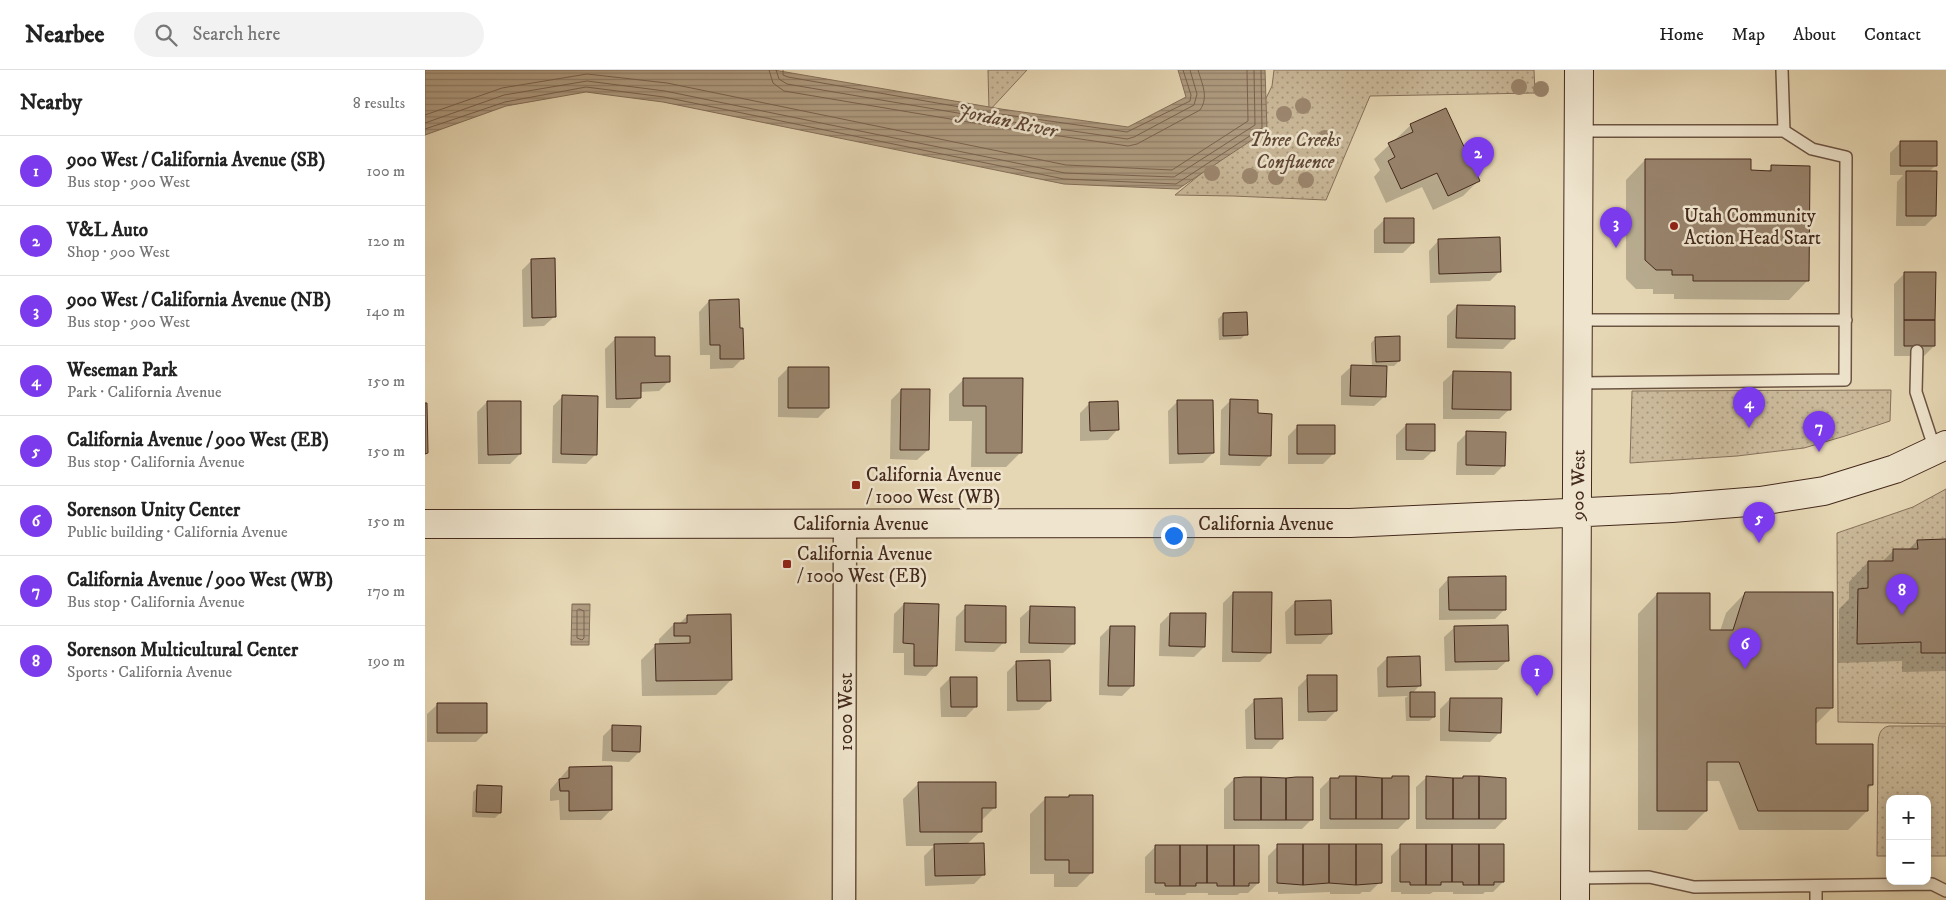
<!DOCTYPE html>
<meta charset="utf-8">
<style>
:root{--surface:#fff;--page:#f2f2f2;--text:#222;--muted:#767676;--line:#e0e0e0;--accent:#7c3aed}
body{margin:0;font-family:"IM FELL DW Pica",serif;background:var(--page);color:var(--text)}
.controls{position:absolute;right:15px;bottom:15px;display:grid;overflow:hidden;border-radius:10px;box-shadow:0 2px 12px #0003}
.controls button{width:45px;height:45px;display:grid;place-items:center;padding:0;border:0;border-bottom:1px solid var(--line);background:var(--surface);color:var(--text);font:25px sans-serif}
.you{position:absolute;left:748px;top:465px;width:18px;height:18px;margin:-12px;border:4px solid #fff;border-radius:50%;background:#1a73e8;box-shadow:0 0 0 8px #1a73e833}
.badge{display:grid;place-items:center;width:32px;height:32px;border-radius:50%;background:var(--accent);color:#fff;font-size:16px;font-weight:700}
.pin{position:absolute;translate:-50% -41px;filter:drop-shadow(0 1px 2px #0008)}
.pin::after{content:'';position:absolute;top:26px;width:18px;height:15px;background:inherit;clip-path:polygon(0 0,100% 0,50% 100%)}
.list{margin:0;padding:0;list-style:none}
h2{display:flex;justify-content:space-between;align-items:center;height:65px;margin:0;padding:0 20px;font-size:21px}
h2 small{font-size:16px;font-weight:400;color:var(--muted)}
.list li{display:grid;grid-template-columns:32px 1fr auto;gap:15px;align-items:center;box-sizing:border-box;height:70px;padding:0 20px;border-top:1px solid var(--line)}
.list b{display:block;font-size:19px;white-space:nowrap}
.list p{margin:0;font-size:16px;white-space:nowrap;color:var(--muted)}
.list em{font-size:16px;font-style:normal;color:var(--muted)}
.icon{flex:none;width:28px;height:28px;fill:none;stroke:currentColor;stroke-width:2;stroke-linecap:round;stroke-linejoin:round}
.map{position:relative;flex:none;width:1521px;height:830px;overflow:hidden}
header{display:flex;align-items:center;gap:30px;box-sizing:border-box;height:70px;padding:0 25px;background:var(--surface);border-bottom:1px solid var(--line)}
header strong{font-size:24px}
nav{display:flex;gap:28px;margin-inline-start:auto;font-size:18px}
.search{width:350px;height:45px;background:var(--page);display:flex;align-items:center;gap:12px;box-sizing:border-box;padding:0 18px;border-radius:28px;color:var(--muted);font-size:19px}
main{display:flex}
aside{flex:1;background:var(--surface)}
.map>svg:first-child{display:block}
</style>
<header>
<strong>Nearbee</strong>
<div class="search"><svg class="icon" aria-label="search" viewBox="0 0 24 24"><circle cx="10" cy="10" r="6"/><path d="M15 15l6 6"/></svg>Search here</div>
<nav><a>Home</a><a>Map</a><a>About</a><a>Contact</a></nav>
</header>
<main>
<aside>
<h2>Nearby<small>8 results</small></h2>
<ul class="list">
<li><span class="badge">1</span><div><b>900 West / California Avenue (SB)</b><p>Bus stop · 900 West</p></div><em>100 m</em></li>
<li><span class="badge">2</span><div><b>V&amp;L Auto</b><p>Shop · 900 West</p></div><em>120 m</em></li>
<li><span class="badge">3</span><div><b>900 West / California Avenue (NB)</b><p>Bus stop · 900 West</p></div><em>140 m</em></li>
<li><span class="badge">4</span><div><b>Weseman Park</b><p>Park · California Avenue</p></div><em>150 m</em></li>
<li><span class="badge">5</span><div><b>California Avenue / 900 West (EB)</b><p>Bus stop · California Avenue</p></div><em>150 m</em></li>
<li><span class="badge">6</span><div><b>Sorenson Unity Center</b><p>Public building · California Avenue</p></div><em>150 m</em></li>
<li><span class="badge">7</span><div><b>California Avenue / 900 West (WB)</b><p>Bus stop · California Avenue</p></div><em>170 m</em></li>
<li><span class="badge">8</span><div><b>Sorenson Multicultural Center</b><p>Sports · California Avenue</p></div><em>190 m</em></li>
</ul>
</aside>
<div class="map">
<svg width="1521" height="830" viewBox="0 0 1521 830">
<defs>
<pattern id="grass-dots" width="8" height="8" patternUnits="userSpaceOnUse" patternTransform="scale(1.25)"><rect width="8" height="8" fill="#cab99a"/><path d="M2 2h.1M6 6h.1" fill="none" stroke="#a6967d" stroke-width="1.8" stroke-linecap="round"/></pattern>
<pattern id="water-rules" width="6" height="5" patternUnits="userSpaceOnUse" patternTransform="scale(1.25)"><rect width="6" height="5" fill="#af9c81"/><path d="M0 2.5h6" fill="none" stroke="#907f69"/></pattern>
</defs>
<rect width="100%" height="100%" fill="#e6d7b4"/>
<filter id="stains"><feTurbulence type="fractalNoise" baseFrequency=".004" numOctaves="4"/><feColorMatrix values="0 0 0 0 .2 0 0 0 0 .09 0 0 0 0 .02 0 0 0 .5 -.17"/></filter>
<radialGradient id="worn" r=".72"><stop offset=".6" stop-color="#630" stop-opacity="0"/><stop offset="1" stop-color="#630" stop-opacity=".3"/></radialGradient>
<path fill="url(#grass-dots)" stroke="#87715c" d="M563 0H602L564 41Z
M849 0H1109L1110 23 945 26 901 130 808 126 750 125 823 65 847 16Z
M1466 320 1465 351 1420 366 1379 378 1312 386 1205 393 1207 321Z
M1521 419V654L1413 652 1412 463 1488 437Z
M1464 656H1521V786H1502V729H1465V786H1452L1453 677C1453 667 1454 658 1464 656Z"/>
<path fill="url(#water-rules)" stroke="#846e59" d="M0 0H349L576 39 703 57 761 27 753 0H840L842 60 753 119 639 114 238 32 161 22 81 36 0 65Z
M147 534H165L164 575H146Z"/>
<path fill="#0003" d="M986 55 1053 111 1038 126 1008 140 997 117 961 133 949 107 955 100 949 89Z
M1475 73 1511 95 1504 102 1510 146 1500 156H1471L1472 112 1478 105H1465V83Z
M1220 90 1325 102H1342L1347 97 1383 210 1364 230 1249 229V224H1228V219H1211L1201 209V110Z
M959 150 988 173 978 183H949V160Z
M1014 170 1075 201 1065 211 1005 213 1004 181Z
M107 190 130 246 119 256 98 257 97 200Z
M1479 204 1509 276 1499 286H1469V214Z
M284 231 314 259 318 288 308 298 285 299V285H275L274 242Z
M1032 236 1088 269 1078 279 1022 278V246Z
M798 244 821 264 816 269 794 270 793 249Z
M951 268 974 291 969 296H961L960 326 949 336 916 335V306L927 296H947L946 273Z
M190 269 229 287 244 311 234 321 215 322V328L205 338H181L180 279Z
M363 298 403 338 393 348 353 347V308Z
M1029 302 1085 339 1074 349H1018V312Z
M539 309H596V382L581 397H546L547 351H524V324Z
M476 320 503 380 492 390 465 389 466 330Z
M138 326 171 384 161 394 127 393 128 336Z
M806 330 832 345 845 385 835 396 795 395 796 340Z
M753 331 788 383 778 393 744 394 743 341Z
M62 332 95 384 85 394H53L52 342Z
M665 333 693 359 683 370 655 371V343Z
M981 355 1009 380 998 390H971V365Z
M873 356 908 384 898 394H863V366Z
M1042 363 1079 395 1069 405H1031L1032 373Z
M1521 470V601L1477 602V591L1413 593 1414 539 1424 529V512L1443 492H1457L1468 481 1483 480 1492 471Z
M1024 508 1080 539 1070 549 1014 550V519Z
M808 523 845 582 835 592H797L798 533Z
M1320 523 1407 638 1390 655V675L1447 715 1442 720V741L1423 760H1314L1294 711H1281V741L1262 760H1213V544L1232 524 1284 561H1295L1301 543Z
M870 532 906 563 896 574H861L860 542Z
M479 534 511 595 501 606 479 605V583H468L469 544Z
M541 537 579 572 569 582 530 581 531 547Z
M606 538 649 573 638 583H595V548Z
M745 544 779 577 769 587 734 586 735 554Z
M262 546 306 610 291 625 217 626 216 590 231 575H234V569L249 554H254Z
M685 557 707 616 697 626 674 625 675 567Z
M1030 557 1083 590 1072 600 1020 601 1019 567Z
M962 588 994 616 987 624 1009 647 1004 651H981L980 628 983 626 953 627 952 598Z
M592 592 625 630 614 640 582 641V602Z
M883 607 911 641 901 651H873V617Z
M525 608 551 636 541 647H516L515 618Z
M1025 629 1075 662 1065 672 1015 671V639Z
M830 630 857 668 847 679H821L820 640Z
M13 634 61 662 51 672H2V644Z
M188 656 214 682 204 692 177 691 178 666Z
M144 698 186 740 176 750H135L134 730 125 731V720Z
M967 707 983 749 973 759H895V719L905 709H966Z
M1002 707 1037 709 1038 707 1080 749 1070 759H991V717Z
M809 709 887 749 877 759H799V719Z
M493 714 570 737 556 751V761L542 774 559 804 549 814 500 816 499 786 509 776H481L478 729Z
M53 717 75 743 70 748 47 747 48 722Z
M620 729 667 802 652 817H629V804H605V744Z
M731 776 833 813 823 823H815L812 825H783V823H762L760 825H730V823H720V787Z
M853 776 955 812 945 822H937L935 824H905V822L853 824V822H843V786Z
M976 776 1078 812 1068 822H1060L1058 824H1028V822H1008L1005 824H976V822H966V786Z"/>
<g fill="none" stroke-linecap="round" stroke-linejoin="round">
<path stroke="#7a624f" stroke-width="1" d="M344 0 348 13 359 21 573 57 703 76 712 74 775 40C784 27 777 14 773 0
M351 0 354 9 362 14 574 50 702 69 709 67 769 35 772 24 765 0
M358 0V5L363 7 575 44 702 62 765 31 766 25 758 0
M0 45 77 18 162 4 242 13 641 95 747 100 823 51 822 0
M0 53 79 25 162 11 240 21 640 103 749 107 830 55 829 0
M0 59 80 32 161 17 239 27 639 109 751 114 837 58 836 0
M154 539 159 541V568L157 570 152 568V541Z"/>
</g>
<path fill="#98836c" stroke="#44291d" d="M1021 38 1055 111 1023 126 1012 103 976 119 963 91 970 87 963 73 988 62 985 54Z
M1475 71H1512V96H1475Z
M1220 89H1326V100L1346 101V95L1385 96 1384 211H1268V205H1247V200H1231L1220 190Z
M1481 101H1512L1511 146H1481Z
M959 148H989V173H959Z
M1075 167 1076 202 1014 204 1013 169Z
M130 188 131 247 107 248 106 189Z
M1479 202H1511L1510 250H1479Z
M314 229 315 258H318L319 289H295V275H285L284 230Z
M1032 235 1090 236V269L1031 268Z
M822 242 823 265 798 266V243Z
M1479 250H1510V276H1479Z
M975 266V291L951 292 950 267Z
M190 267H230V286H245V312L216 313V328L191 329Z
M926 295 962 296 961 327 925 326Z
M363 297H404V338H363Z
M1028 301 1086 302V340L1027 339Z
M538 308H598L597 383H561V336H538Z
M476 319H505L504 380H475Z
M137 325 173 326 172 385 136 384Z
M805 329 833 330V343L847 344 846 386 804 385Z
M752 330H788L789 383 753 384Z
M62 331H96V384L63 385Z
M693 331 694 360 665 361 664 332Z
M0 333H2L3 383 0 384Z
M981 354H1010V381L981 380Z
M872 355H910V384H872Z
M1041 361 1081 362 1080 396 1041 395Z
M1521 469V583H1496V572L1432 574 1433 519 1443 518V491H1468V479H1493L1492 470Z
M1081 506V540H1024L1023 507Z
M808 522H847L846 583 807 582Z
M1320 522H1408V638H1391V674H1448V715H1443V741H1333L1314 692H1282V741H1232V523H1285V560H1308Z
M906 530 907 564 870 565V531Z
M479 533 514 534 512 596H489V574L478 573Z
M540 535 581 536V573L540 572Z
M605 536 650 537V574L604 573Z
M745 543H781L780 577 744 576Z
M306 544 307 610 231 611 230 574 265 573V566H249V553H262V545Z
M1083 555 1084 591 1030 592 1029 556Z
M685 556H710L709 616H683Z
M995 586 996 616 962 617V587Z
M625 590 626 631H592L591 591Z
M882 605H912V641L883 642Z
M525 607H552V637H526Z
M985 622H1010V647H985Z
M857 628 858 669H830L829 629Z
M1025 628H1077L1076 663 1024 661Z
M12 633H62V663H12Z
M187 655 216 656 215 682 187 681Z
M187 696V740L144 741V721H135L134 709 144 708V697Z
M914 706H931V749H905V708H914Z
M931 706 957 708V749H931Z
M967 706H984V749H957V708H967Z
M1001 706 1028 708V749H1001Z
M1038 706H1054V749H1028V708H1038Z
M1054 706 1081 708V749H1054Z
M819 707H836V750H809V708Z
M836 707 861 708V750H836Z
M871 707H888V750H861V708Z
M493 712H571V738H557V762H495Z
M52 715 77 716 76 743 51 742Z
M644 725H668V803H644V790H620V727H644Z
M559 773 560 805 510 806 509 774Z
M852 774H878V815L852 813Z
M878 774H904V813L878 815Z
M904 774H931V815L904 813Z
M931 774H957V813L931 815Z
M975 774H1001V815H985V812H975Z
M1001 774H1027V812H1016V815H1001Z
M1027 774H1054V815H1038V812H1027Z
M1054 774H1079V812H1069V815H1054Z
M730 775H755V816H740V813H730Z
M755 775H782V813H771V816H755Z
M782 775H809V816H792V813H782Z
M809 775H834V813H824V816H809Z"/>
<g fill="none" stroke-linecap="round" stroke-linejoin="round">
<g stroke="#6c5443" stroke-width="14">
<path id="service" d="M1154 61H1359
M1153 250H1421
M1492 281 1491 322 1510 380
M1153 313 1420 310 1421 87 1387 79 1359 61 1357 0
M1151 808 1224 807 1269 817 1507 814 1521 821
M1391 816V830"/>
</g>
<g stroke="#6c5443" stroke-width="25">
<path id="minor" d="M419 830 420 453"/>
</g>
<g stroke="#44291d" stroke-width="30">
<path id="secondary" d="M0 454 925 453 1247 438 1335 431 1399 421 1470 399 1521 375
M1150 830 1154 0"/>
</g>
<use href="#service" stroke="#efe5ce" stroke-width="11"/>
<use href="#minor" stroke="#efe5ce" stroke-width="22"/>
<use href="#secondary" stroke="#efe5ce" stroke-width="28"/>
</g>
<g fill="#9c876f">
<circle cx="1094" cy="17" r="8"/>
<circle cx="1116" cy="19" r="8"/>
<circle cx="878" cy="36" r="8"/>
<circle cx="859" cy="44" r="8"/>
<circle cx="900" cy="68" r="8"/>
<circle cx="787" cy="103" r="8"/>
<circle cx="825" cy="106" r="8"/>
<circle cx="851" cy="107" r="8"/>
<circle cx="881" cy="110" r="8"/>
</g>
<g fill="#8f2418" stroke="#efe5ce" stroke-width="2">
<circle cx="1249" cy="156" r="5"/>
<rect x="426" y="410" width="10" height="10" rx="2.5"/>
<rect x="357" y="489" width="10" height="10" rx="2.5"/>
</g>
<g text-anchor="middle" stroke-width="5" stroke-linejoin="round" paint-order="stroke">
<g font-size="19" font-style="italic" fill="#5f4636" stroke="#efe5ce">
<text x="870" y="76">Three Creeks<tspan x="870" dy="22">Confluence</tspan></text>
</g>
<g font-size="19" fill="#44291d" stroke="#efe5ce" text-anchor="start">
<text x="1259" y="152">Utah Community<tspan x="1259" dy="22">Action Head Start</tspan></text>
<text x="441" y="411">California Avenue<tspan x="441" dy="22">/ 1000 West (WB)</tspan></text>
<text x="372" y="490">California Avenue<tspan x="372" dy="22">/ 1000 West (EB)</tspan></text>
</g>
<g font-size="19" fill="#44291d" stroke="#efe5ce">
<text transform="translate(1152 415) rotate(-89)" y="7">900 West</text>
<text x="436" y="460">California Avenue</text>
<text x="841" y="460">California Avenue</text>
<text transform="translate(420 642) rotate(-90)" y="7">1000 West</text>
</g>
<g font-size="20" font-style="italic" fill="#5f4636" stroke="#efe5ce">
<text transform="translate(582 50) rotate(12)" y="7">Jordan River</text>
</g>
</g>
<rect width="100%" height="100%" filter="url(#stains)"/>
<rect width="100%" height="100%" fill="url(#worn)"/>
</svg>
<div class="controls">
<button>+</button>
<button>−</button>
</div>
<div class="you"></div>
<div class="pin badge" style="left:1112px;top:626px">1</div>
<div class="pin badge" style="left:1053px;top:108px">2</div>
<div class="pin badge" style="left:1191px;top:178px">3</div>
<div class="pin badge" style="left:1324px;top:358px">4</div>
<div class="pin badge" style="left:1334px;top:473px">5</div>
<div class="pin badge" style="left:1320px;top:599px">6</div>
<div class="pin badge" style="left:1394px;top:382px">7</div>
<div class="pin badge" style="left:1477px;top:545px">8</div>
</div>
</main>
